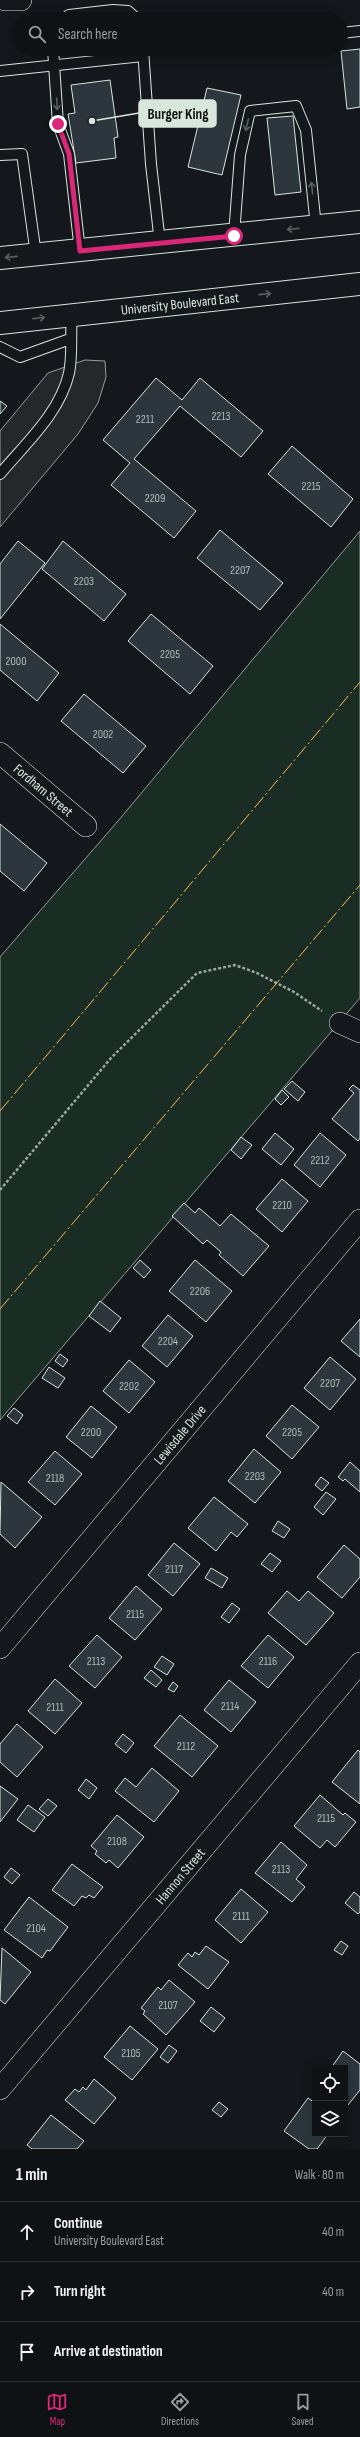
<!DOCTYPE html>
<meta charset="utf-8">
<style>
:root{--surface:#0f1215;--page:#1d2022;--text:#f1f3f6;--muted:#9b9ea0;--line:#2f3234;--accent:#db2777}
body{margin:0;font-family:"Sofia Sans Condensed",sans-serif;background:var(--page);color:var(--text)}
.controls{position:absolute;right:12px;bottom:12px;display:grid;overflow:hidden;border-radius:0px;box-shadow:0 2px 10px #0003}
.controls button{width:36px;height:36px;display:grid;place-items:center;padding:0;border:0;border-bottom:1px solid var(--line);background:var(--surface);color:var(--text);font:20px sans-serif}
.stop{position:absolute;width:12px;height:12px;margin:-9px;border:3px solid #db2777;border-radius:50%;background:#fff}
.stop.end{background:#db2777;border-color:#fff;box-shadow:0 1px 4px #0008}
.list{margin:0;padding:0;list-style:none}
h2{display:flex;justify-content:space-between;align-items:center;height:52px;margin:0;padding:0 16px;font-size:17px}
h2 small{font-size:13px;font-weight:400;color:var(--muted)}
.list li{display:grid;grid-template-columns:26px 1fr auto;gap:12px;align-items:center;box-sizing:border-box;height:60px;padding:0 16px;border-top:1px solid var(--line)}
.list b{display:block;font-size:15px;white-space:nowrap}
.list p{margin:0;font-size:13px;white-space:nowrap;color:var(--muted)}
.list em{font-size:13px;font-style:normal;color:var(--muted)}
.icon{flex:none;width:22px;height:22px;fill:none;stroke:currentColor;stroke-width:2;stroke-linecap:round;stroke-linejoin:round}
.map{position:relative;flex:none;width:360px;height:2149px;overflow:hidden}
.search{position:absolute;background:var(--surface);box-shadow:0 2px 10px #0003;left:12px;right:12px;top:12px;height:44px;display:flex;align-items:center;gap:10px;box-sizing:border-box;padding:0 14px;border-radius:22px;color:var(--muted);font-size:15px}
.sheet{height:232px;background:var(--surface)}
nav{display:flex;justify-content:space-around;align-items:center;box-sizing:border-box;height:56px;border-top:1px solid var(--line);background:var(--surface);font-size:11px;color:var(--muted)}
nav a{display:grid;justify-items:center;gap:2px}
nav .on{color:var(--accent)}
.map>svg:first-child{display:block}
</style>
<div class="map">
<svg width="360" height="2149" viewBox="0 0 360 2149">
<rect width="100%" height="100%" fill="#14181c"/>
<path fill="#1a2d24" stroke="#939e99" d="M360 531V998L0 1420V957L118 821Z"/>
<path fill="#24282b" stroke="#939e99" d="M85 360 105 361 106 377 98 403 78 434 0 527V431L48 373Z"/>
<path fill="#2c363c" stroke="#d8e6dc" d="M221 49H237V52L221 53Z
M360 49V107L347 109 341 51Z
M110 80 118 137 114 138 116 158 76 163 68 114 75 113 71 85Z
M207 88 241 95 222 175 188 167Z
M293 116 301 192 275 195 267 118Z
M156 378 182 400 200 378 263 431 241 457 180 406 134 459 196 511 174 538 111 485 130 463 103 440Z
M0 401 7 406 0 414Z
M292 446 353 499 331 527 268 474Z
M220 530 283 583 260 610 197 558Z
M18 541 45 563 0 619V564Z
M63 541 126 594 104 621 42 569Z
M151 614 213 666 190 694 128 641Z
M0 624 59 673 37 701 0 670Z
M84 694 146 746 123 773 61 721Z
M0 824 47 863 24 891 0 871Z
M292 1081 305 1092 298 1101 284 1089Z
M353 1085 360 1090V1138L358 1141 332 1119 354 1093 349 1089Z
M282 1090 289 1097 281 1105 275 1099Z
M275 1133 294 1149 281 1165 262 1149Z
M320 1133 346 1155 320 1187 294 1165Z
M241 1137 252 1145 241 1159 231 1150Z
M282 1179 308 1201 282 1232 256 1209Z
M184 1203 195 1213 199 1208 220 1226 231 1214 269 1246 243 1276 219 1255 221 1252 207 1240 203 1244 172 1216Z
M140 1260 151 1270 144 1278 133 1268Z
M195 1260 232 1291 206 1322 169 1291Z
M100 1301 121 1318 110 1332 89 1316Z
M168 1315 193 1336 167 1367 142 1346Z
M360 1319V1357L341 1341Z
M60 1354 68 1360 63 1367 55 1361Z
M330 1357 356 1379 330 1410 304 1388Z
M129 1360 155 1382 129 1413 103 1391Z
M49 1367 65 1378 58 1388 42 1378Z
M292 1405 319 1427 292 1459 266 1436Z
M91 1406 117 1427 92 1458 66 1437Z
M14 1408 23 1415 17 1424 7 1416Z
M254 1449 281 1472 255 1503 228 1481Z
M55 1451 82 1474 55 1505 28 1482Z
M350 1462 360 1471V1492L345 1479 343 1481 338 1477Z
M321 1477 329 1483 322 1491 315 1485Z
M1 1482 42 1517 15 1548 0 1534Z
M326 1492 336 1499 323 1515 314 1507Z
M214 1497 248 1524 237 1537 231 1532 216 1551 188 1528Z
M278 1521 290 1529 284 1538 272 1531Z
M174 1543 200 1564 173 1596 148 1575Z
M344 1545 360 1559V1577L342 1598 317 1577Z
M270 1553 281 1561 272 1572 261 1564Z
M211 1568 228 1578 222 1588 205 1578Z
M136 1586 162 1609 135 1640 109 1618Z
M287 1591 299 1601 308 1591 334 1613 306 1645 268 1613Z
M232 1603 240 1609 229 1623 221 1617Z
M97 1635 122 1657 95 1688 69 1666Z
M268 1635 294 1657 268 1688 241 1666Z
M162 1656 174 1664 167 1675 154 1667Z
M151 1670 162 1680 156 1687 144 1678Z
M55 1679 82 1703 55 1734 28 1711Z
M229 1680 256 1702 231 1732 204 1710Z
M173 1682 178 1686 174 1692 168 1689Z
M180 1715 218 1746 192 1777 154 1746Z
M17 1724 43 1747 17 1777 0 1762V1744Z
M123 1734 134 1743 126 1753 115 1744Z
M358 1750 360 1752V1804L332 1782Z
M152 1768 179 1791 154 1822 115 1791 125 1778 136 1787Z
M86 1779 97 1788 89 1799 78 1790Z
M0 1786 18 1799 0 1822Z
M320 1795 343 1815 345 1813 356 1822 335 1847 327 1840 320 1848 294 1826Z
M48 1799 57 1806 48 1816 39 1809Z
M28 1805 45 1817 34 1832 17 1820Z
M117 1815 144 1837 118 1868 109 1860 106 1863 95 1854 97 1851 91 1846Z
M281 1842 307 1865 296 1879 305 1887 292 1902 255 1873Z
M72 1864 103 1887 94 1898 89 1895 86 1898 82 1896 74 1906 52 1890Z
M11 1868 20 1875 12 1884 4 1877Z
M241 1889 268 1912 241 1943 215 1920Z
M354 1892 360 1897V1912L358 1914 345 1903Z
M29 1897 68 1927 50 1951 47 1950 42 1958 4 1930Z
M341 1941 348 1946 342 1955 334 1950Z
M206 1946 229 1962 208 1989 178 1965 188 1953 192 1957 195 1952 199 1955Z
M2 1948 31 1972 5 2004 0 2000Z
M169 1980 195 2002 166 2035 143 2014 145 2011 141 2008 158 1987 161 1990Z
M211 2007 225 2018 214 2032 200 2021Z
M130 2026 158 2049 132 2080 104 2057Z
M169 2045 177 2051 168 2063 160 2057Z
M343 2051 360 2064V2090L348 2105 345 2103V2068H331Z
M94 2079 116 2098 94 2124 65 2100 75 2089 79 2092 83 2087 86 2090Z
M308 2098 315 2103V2134H328L317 2149H309L284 2131Z
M219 2102 228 2109 221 2117 212 2110Z
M51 2115 84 2141 77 2149H32L27 2145Z"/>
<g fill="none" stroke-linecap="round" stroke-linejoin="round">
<g stroke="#d8e6dc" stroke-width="12">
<path id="lane" d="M64 19 69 15 113 10 128 11 137 19
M341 33 360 31
M53 49 58 124 69 154 80 251
M143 49 151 164 160 243
M0 71 143 56
M0 155 22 154 36 255
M234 235 240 155 250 111 296 106 306 130 316 227
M0 347 20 357 70 339
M0 474C25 444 60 413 69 373 73 354 70 334 72 315"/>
</g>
<g stroke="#d8e6dc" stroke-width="22">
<g id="street">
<path d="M5 0H21"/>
<path id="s1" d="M0 753 86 826"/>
<path d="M340 1023 360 1032"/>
<path id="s2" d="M0 1648 360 1220"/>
<path id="s3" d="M0 2089 360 1663"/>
</g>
</g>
<g stroke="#d8e6dc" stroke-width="24">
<g id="primary">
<path d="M0 258 360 222"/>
<path id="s4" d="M0 323 360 284"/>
</g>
</g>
<path stroke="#9da8a2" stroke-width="2.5" stroke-dasharray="3 2" stroke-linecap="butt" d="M0 1190 111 1058 197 973 235 965 257 973 294 992 322 1011"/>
<use href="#lane" stroke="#14181c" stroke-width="10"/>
<use href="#street" stroke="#14181c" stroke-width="21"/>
<use href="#primary" stroke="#14181c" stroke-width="22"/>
<path stroke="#ffb74d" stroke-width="1" stroke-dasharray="14 3 2 3" stroke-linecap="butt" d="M0 1111 360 682
M0 1309 360 885"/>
</g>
<defs><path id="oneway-shaft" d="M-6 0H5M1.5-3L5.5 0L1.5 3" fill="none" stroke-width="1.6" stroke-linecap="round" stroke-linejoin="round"/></defs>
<g stroke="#59605f">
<use href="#oneway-shaft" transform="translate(57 104) rotate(87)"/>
<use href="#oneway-shaft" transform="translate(247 125) rotate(103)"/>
<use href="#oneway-shaft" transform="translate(312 188) rotate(-96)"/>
<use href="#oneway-shaft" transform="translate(293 229) rotate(174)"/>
<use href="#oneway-shaft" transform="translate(11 257) rotate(174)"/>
<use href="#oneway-shaft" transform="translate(265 294) rotate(-6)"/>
<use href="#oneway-shaft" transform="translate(39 318) rotate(-6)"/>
</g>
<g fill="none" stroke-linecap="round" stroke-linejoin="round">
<path stroke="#db2777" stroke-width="5" d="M58 124 69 154 80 251 234 236"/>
</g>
<g text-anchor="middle" stroke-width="3" stroke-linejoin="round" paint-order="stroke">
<g font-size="12" fill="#adbab4">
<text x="221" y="420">2213</text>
<text x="145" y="423">2211</text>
<text x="311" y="490">2215</text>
<text x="155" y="502">2209</text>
<text x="240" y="574">2207</text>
<text x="84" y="585">2203</text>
<text x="170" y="658">2205</text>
<text x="16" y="665">2000</text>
<text x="103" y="738">2002</text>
<text x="320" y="1164">2212</text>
<text x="282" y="1209">2210</text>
<text x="200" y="1295">2206</text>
<text x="168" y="1345">2204</text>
<text x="330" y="1387">2207</text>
<text x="129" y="1390">2202</text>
<text x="91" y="1436">2200</text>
<text x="292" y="1436">2205</text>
<text x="255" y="1480">2203</text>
<text x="55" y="1482">2118</text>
<text x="174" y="1573">2117</text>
<text x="135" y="1618">2115</text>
<text x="96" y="1665">2113</text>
<text x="268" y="1665">2116</text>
<text x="230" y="1710">2114</text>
<text x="55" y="1711">2111</text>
<text x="186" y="1750">2112</text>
<text x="326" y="1822">2115</text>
<text x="117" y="1845">2108</text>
<text x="281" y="1873">2113</text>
<text x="241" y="1920">2111</text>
<text x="36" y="1932">2104</text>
<text x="168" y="2009">2107</text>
<text x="131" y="2057">2105</text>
</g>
<g font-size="14" fill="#d8e6dc" stroke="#14181c">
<text dy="5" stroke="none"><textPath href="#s4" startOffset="181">University Boulevard East</textPath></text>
<text dy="5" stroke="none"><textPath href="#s1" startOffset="57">Fordham Street</textPath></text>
<text dy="5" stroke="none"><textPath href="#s2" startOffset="279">Lewisdale Drive</textPath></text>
<text dy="5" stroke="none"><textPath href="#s3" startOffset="279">Hannon Street</textPath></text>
</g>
</g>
<path fill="none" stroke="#d8e6dc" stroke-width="1.5" d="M92 121L139 113"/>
<circle fill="#d8e6dc" stroke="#14181c" stroke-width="1.5" cx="92" cy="121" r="4"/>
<rect fill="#d8e6dc" stroke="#d8e6dc" stroke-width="1.5" x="139" y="100" width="77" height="27" rx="4"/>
<g font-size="15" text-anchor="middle" font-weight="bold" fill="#111">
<text x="178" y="119">Burger King</text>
</g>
</svg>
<div class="controls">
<button><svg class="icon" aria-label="locate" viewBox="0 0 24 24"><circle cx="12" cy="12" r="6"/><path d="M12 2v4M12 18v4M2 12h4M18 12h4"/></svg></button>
<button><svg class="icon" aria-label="layers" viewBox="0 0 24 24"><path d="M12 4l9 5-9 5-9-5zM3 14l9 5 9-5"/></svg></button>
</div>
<div class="stop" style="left:234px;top:236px"></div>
<div class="stop end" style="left:58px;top:124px"></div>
<div class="search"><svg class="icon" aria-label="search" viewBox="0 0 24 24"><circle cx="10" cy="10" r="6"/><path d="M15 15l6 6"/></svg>Search here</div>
</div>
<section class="sheet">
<h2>1 min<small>Walk · 80 m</small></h2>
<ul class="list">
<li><svg class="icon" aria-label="ahead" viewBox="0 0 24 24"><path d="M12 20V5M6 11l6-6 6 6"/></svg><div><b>Continue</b><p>University Boulevard East</p></div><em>40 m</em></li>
<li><svg class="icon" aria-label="right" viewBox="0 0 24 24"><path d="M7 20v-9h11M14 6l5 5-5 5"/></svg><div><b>Turn right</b></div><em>40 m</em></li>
<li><svg class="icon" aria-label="arrive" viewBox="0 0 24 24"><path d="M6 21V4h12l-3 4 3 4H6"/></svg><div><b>Arrive at destination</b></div></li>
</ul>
</section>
<nav>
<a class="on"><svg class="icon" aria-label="map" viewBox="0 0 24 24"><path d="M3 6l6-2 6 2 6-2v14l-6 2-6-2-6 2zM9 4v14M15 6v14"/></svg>Map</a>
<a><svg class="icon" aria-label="directions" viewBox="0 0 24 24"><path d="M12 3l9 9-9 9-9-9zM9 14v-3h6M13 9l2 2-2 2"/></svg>Directions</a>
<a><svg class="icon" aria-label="saved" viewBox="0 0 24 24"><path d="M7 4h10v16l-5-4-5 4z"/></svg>Saved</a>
</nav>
